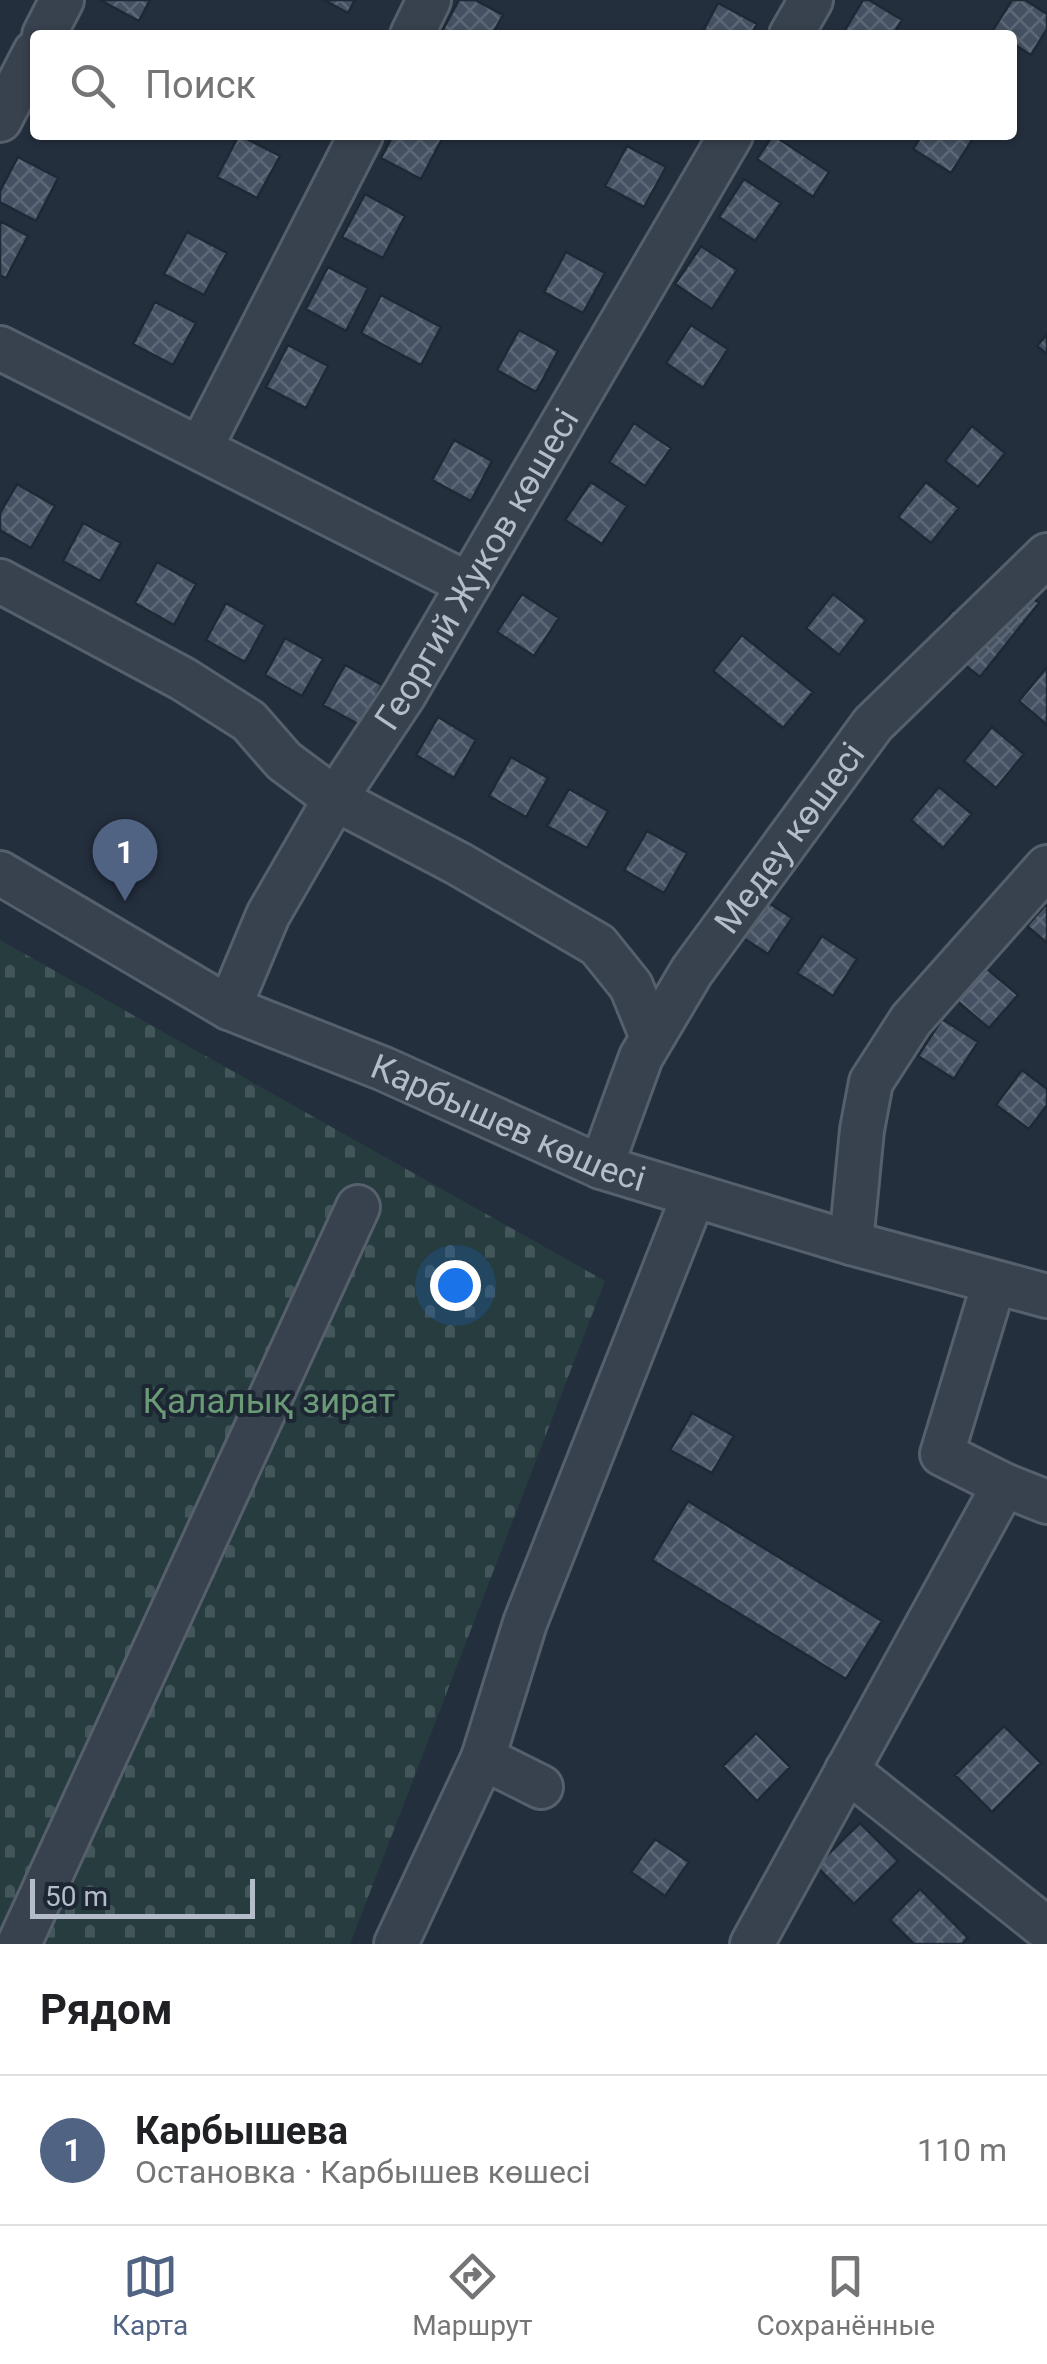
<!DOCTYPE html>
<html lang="ru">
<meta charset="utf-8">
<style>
:root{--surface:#fff;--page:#f2f2f2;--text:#202124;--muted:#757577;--line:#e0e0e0;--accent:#506383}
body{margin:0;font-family:Roboto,sans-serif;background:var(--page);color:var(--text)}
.scale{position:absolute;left:30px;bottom:25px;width:225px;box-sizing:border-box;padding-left:10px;border:5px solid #b4bcc9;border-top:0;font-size:28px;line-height:35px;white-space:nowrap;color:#b4bcc9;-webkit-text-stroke:8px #1d2633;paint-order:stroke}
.you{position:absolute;left:455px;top:1285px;width:35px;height:35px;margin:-25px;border:8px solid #fff;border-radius:50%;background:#1a73e8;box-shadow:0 0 0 15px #1a73e833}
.badge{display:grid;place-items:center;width:65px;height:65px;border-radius:50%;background:var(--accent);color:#fff;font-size:32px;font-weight:700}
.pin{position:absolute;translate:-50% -82px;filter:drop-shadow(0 2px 5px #0008)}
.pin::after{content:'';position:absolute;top:52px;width:35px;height:30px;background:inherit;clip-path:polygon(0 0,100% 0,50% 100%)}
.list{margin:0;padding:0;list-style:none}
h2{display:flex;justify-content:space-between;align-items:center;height:130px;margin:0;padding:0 40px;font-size:42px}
h2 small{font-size:32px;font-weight:400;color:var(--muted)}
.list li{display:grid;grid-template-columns:65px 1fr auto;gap:30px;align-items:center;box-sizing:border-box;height:150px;padding:0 40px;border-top:2px solid var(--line)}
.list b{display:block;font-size:38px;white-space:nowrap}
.list p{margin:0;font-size:32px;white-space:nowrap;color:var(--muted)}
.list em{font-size:32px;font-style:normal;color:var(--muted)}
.icon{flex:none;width:55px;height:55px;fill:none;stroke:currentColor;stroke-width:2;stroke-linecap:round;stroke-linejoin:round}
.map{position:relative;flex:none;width:1047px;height:1944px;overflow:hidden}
.search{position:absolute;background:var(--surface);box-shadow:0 2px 8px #0004;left:30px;right:30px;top:30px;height:110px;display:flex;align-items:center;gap:25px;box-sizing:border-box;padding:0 35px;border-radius:10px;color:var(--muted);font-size:38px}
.sheet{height:280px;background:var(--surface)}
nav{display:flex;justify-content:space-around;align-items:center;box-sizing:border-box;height:140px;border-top:2px solid var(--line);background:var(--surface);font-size:28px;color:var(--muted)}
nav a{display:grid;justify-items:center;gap:5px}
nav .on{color:var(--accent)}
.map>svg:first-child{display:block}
</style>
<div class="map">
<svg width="1047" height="1944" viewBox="0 0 1047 1944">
<defs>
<pattern id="cemetery-stones" width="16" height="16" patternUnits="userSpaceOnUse" patternTransform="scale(2.5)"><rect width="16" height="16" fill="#263c3f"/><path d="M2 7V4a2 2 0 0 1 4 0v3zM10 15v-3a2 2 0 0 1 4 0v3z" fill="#435659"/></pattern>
<pattern id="building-cross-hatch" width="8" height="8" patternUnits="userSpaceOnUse" patternTransform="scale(2.5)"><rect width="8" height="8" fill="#455162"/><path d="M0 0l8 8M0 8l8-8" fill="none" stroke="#5d6877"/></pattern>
</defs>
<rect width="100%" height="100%" fill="#242f3e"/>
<path fill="url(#cemetery-stones)" d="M0 940 605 1281 350 1944H0Z"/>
<path fill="url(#building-cross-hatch)" stroke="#1f2835" stroke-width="2.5" d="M100 0H150L139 21Z
M324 0H355L348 13Z
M459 0H475L503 15 492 35H440Z
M863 0H869L902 20 893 35H842Z
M1012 0H1025L1047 14V29L1031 55 1012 43V35H1000L993 30Z
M718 3 757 24 751 35H701Z
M239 135 280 156 257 198 217 177Z
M393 135 443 137 421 179 381 158Z
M773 135 829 172 813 197 757 159Z
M922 135H971L974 137 951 173 913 149Z
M627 146 666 167 644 207 605 186Z
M18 157 58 178 36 221 0 202V191Z
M744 179 781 203 755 241 719 217Z
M365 194 405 216 383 258 342 237Z
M0 221 28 236 6 278 0 275Z
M187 232 227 253 204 295 164 274Z
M701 246 737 270 712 309 675 284Z
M566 252 605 273 583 313 544 292Z
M328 267 368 288 346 331 306 309Z
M381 295 441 327 421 365 361 333Z
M155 302 196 323 173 365 133 344Z
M691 325 728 349 703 388 666 363Z
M519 330 558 351 536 392 497 370Z
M1047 334V354L1037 346Z
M288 345 328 366 306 408 266 387Z
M634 423 671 448 645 486 609 462Z
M972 426 1005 453 978 487 945 461Z
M454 440 492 461 471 501 432 480Z
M591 482 627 506 602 544 565 520Z
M926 482 959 508 931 543 898 517Z
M17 484 55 506 31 548 0 530V513Z
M83 523 121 543 100 581 63 561Z
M157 562 196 584 174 625 135 603Z
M997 570 1039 603 980 677 931 638 953 610 973 625 980 591Z
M522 594 559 618 534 656 497 632Z
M833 594 866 620 839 655 806 628Z
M226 603 265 625 245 662 206 640Z
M742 635 813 692 783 728 713 671Z
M285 638 323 659 302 696 265 675Z
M345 665 382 685 360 725 323 705Z
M1047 667V725L1019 701Z
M438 717 476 740 454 778 416 755Z
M992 727 1024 754 996 788 964 761Z
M511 757 548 778 526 817 489 796Z
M939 787 972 814 943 848 911 820Z
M569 789 608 811 587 848 547 826Z
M647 831 687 853 664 893 624 870Z
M755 894 792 918 768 954 731 930Z
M1047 903V943L1027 926Z
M822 936 857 959 833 996 797 973Z
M986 968 1018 995 989 1028 957 1001Z
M942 1019 978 1042 954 1079 918 1056Z
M1022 1070 1047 1089V1105L1029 1129 996 1105Z
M692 1413 734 1436 712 1473 670 1450Z
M688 1501 882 1621 846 1679 652 1560Z
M1004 1726 1041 1763 992 1812 955 1775Z
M756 1733 790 1767 757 1801 723 1766Z
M860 1823 898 1861 854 1904 816 1866Z
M655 1839 689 1862 665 1896 631 1872Z
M920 1889 968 1938 962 1944H914L890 1920Z"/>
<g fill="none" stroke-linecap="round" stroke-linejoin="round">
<g stroke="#565f6c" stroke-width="48">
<g id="minor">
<path d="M44 35 62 0"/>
<path d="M412 35 429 0"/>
<path d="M791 35 811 0"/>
<path d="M0 120 35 52"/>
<path d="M0 348 468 584"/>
<path d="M201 447 361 135"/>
<path d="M0 581 183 679 249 721 284 761 335 799 459 864 598 945 631 986 651 1035"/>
<path id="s1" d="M0 873 229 1008 384 1069 601 1167 851 1243 1047 1296"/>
<path id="s2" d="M229 1008 268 915 335 799 404 695 731 135"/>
<path id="s3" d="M601 1167 641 1057 692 971 873 724 1047 555"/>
<path d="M851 1243 862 1130 871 1082 911 1020 1047 867"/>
<path d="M994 1283 942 1454 1004 1485 1047 1502"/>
<path d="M847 1770 1047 1929"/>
<path d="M541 1787 483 1758 525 1623 693 1197"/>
<path d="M19 1944 358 1207"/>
<path d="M396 1944 483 1758"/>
<path d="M752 1944 1004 1485"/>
</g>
</g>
<use href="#minor" stroke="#38414e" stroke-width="42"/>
</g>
<g text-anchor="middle" stroke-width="8" stroke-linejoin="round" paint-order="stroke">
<g font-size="35" fill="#b4bcc9" stroke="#1d2633">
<text dy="12" stroke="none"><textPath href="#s2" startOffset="505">Георгий Жуков көшесі</textPath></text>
<text dy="12" stroke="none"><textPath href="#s3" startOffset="382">Медеу көшесі</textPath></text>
<text dy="12" stroke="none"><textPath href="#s1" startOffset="568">Карбышев көшесі</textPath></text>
</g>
<g font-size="35" fill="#6b9a76" stroke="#1d2633">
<text x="269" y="1413">Қалалық зират</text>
</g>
</g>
</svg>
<div class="scale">50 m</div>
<div class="you"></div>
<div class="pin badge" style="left:125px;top:901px">1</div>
<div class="search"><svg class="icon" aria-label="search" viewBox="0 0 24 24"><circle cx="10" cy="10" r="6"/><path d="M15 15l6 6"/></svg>Поиск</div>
</div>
<section class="sheet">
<h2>Рядом<small></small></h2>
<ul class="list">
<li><span class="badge">1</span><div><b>Карбышева</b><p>Остановка · Карбышев көшесі</p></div><em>110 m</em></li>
</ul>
</section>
<nav>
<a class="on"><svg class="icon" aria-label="map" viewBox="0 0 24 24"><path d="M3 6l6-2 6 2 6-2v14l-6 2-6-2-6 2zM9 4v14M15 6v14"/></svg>Карта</a>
<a><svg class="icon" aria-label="directions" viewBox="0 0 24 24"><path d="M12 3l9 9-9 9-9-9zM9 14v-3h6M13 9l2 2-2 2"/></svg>Маршрут</a>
<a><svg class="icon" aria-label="saved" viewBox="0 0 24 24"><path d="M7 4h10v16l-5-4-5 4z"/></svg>Сохранённые</a>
</nav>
